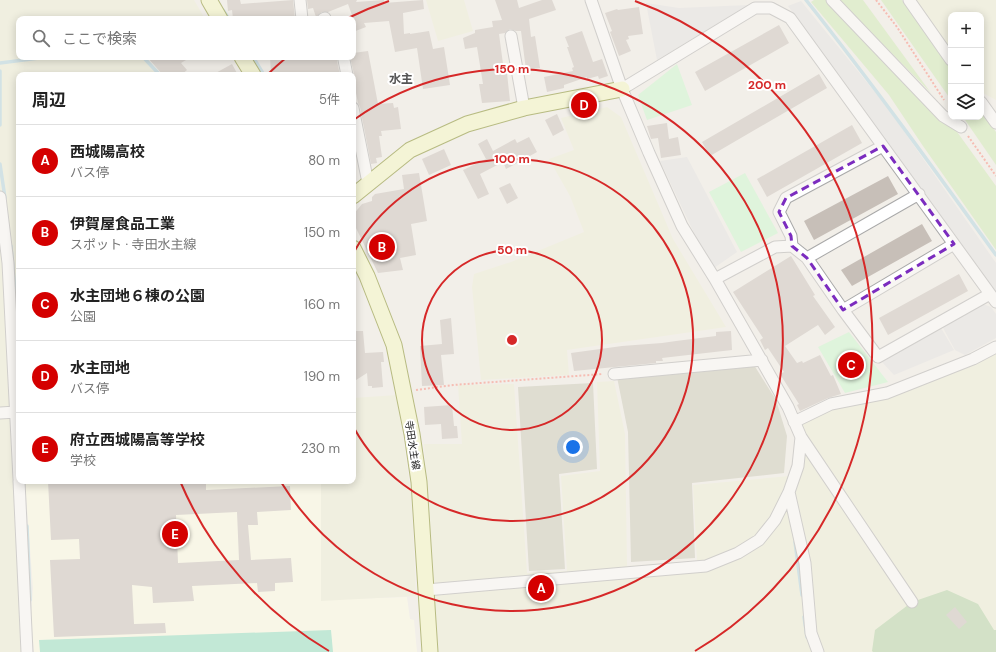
<!DOCTYPE html>
<html lang="ja">
<meta charset="utf-8">
<style>
:root{--surface:#fff;--page:#f6f6f6;--text:#222;--muted:#767676;--line:#e0e0e0;--accent:#d40000}
body{margin:0;font-family:"DM Sans","Noto Sans JP",sans-serif;background:var(--page);color:var(--text)}
.controls{position:absolute;right:12px;top:12px;display:grid;overflow:hidden;border-radius:8px;box-shadow:0 2px 10px #0003}
.controls button{width:36px;height:36px;display:grid;place-items:center;padding:0;border:0;border-bottom:1px solid var(--line);background:var(--surface);color:var(--text);font:20px sans-serif}
.you{position:absolute;left:573px;top:447px;width:14px;height:14px;margin:-10px;border:3px solid #fff;border-radius:50%;background:#1a73e8;box-shadow:0 0 0 6px #1a73e833}
.badge{display:grid;place-items:center;width:26px;height:26px;border-radius:50%;background:var(--accent);color:#fff;font-size:13px;font-weight:700}
.pin{position:absolute;translate:-50% -50%;border:2px solid #fff;box-shadow:0 1px 4px #0006}
.list{margin:0;padding:0;list-style:none}
h2{display:flex;justify-content:space-between;align-items:center;height:52px;margin:0;padding:0 16px;font-size:17px}
h2 small{font-size:13px;font-weight:400;color:var(--muted)}
.list li{display:grid;grid-template-columns:26px 1fr auto;gap:12px;align-items:center;box-sizing:border-box;height:72px;padding:0 16px;border-top:1px solid var(--line)}
.list b{display:block;font-size:15px;white-space:nowrap}
.list p{margin:0;font-size:13px;white-space:nowrap;color:var(--muted)}
.list em{font-size:13px;font-style:normal;color:var(--muted)}
.icon{flex:none;width:22px;height:22px;fill:none;stroke:currentColor;stroke-width:2;stroke-linecap:round;stroke-linejoin:round}
.map{position:relative;flex:none;width:996px;height:652px;overflow:hidden}
.search{position:absolute;background:var(--surface);box-shadow:0 2px 10px #0003;left:16px;top:16px;width:340px;height:44px;display:flex;align-items:center;gap:10px;box-sizing:border-box;padding:0 14px;border-radius:8px;color:var(--muted);font-size:15px}
.panel{position:absolute;background:var(--surface);box-shadow:0 2px 10px #0003;left:16px;top:72px;width:340px;height:412px;border-radius:8px}
.map>svg:first-child{display:block}
</style>
<div class="map">
<svg width="996" height="652" viewBox="0 0 996 652">
<rect width="100%" height="100%" fill="#f2efe9"/>
<path fill="#ffffe5" d="M25 481H321V600L407 597 410 619 414 620 417 652H34L31 617 33 588Z"/>
<path fill="#c7c7b4" d="M754 365 776 400 787 436 784 473 692 483 695 558 631 562 628 432 617 377Z
M593 383 597 469 559 474 565 569 529 571 518 387Z"/>
<path fill="#eef0d5" d="M0 0H194L204 17 199 19H19V57H142L157 75H19V455L23 652H0Z
M426 0H464L473 31 438 41Z
M913 0H996V100L983 93 981 90V15H951V50Z
M607 107 621 117 673 239 726 327 567 350 569 375 481 380 472 287 474 274 511 262 584 232 570 196 549 159 574 150 561 118Z
M996 350V652H438L424 444H462L458 385 514 384 527 573 567 571 561 476 600 471 597 382 614 381 625 434 627 566 697 561 693 485 801 475 806 451 800 424 831 408Z
M397 395 411 494 416 596 321 601V481H353V398Z"/>
<path fill="#cdebb0" d="M814 0H828L955 129 996 186V250L923 146 889 95 811 2Z
M839 0H863L931 93Z
M881 0H902L951 69V100Z
M981 111 996 132V165L963 117H981Z"/>
<path fill="#add19e" d="M947 590 978 604 994 630H996V652H873L872 651 875 630 912 602Z"/>
<path fill="#c8facc" d="M677 64 692 105 647 120 638 95Z
M745 173 778 233 741 252 709 192Z
M849 332 888 382 845 393 818 347Z"/>
<path fill="#88e0be" d="M331 630 333 652H40L39 640Z"/>
<path fill="#e2e2e2" d="M801 1 887 107 996 263V294L788 6Z
M646 3 679 8 749 5 657 60Z
M687 157 737 252 714 268 704 254 660 161Z
M983 304 991 307 996 314V338L965 355 955 350 942 326Z
M941 328 954 350 894 375 882 362Z"/>
<g fill="none" stroke-linecap="round" stroke-linejoin="round">
<path stroke="#aad3df" stroke-width="3.5" d="M806 0C872 83 934 169 996 255
M223 10 229 19
M143 57 160 75
M253 57 264 75
M0 63 47 57
M0 71V125
M0 164 5 198
M11 246 19 337
M27 526 30 600
M795 542 802 595
M804 617 807 637"/>
</g>
<path fill="#c7bfb8" fill-rule="evenodd" d="M227 0H240L241 4 293 0 295 19H233L232 10 228 11Z
M307 0H357L356 2 384 0V3L423 0 424 9 403 13 404 34 410 33V34L429 31 433 49 444 47 450 85 423 89 417 48 395 52 389 21 364 23 366 27 353 32V18L348 4 328 12H322L316 17 313 8 308 9Z
M495 0H517L519 8 542 0H552L556 10 529 19 531 37 535 36 540 68 526 70 521 31H516L510 29 505 33 499 34 503 64H506L510 101 482 103 479 84H483L477 47 465 49 463 38 475 33V30L493 27 492 21 502 20Z
M639 7 643 34 628 36 629 39 626 40 631 51 619 56 610 32 612 31 605 13 617 9 618 10Z
M779 25 789 43 705 91 695 72Z
M582 31 593 62 602 59 608 76 599 79 598 76 587 79V77L564 85V88L547 92 544 77 573 71 572 68 574 67 567 47H569L565 37Z
M368 51 378 104 393 103 394 108 398 107 401 129 381 131 382 136H379L382 157 376 158 377 163 371 164 360 107 358 103 353 78 354 74 350 57H353V53Z
M147 57H191L181 63 187 70 181 75H163Z
M270 57H338L337 61 340 75H317L316 74 271 75Z
M232 64 238 75H212Z
M819 74 827 88 710 156 702 142Z
M557 114 564 130 553 136 545 120Z
M667 123 669 139 678 137 681 155 661 158 658 138 651 139 647 126Z
M852 125 862 143 767 197 757 179Z
M529 137 537 152 506 169 503 162 480 174 489 194 478 199 463 170 486 159 478 144 487 139 493 151 515 139 517 143Z
M444 149 451 165 429 175 422 159Z
M419 173 427 221 411 224 416 255 400 258 403 270 378 273 354 224 353 215 362 204 372 201V197L375 194 404 189 402 175Z
M888 176 898 194 814 240 804 221Z
M510 183 518 198 507 204 499 188Z
M922 224 932 241 852 286 841 270Z
M791 256 815 295 813 296 835 327 825 335 818 325 785 346 797 363 802 361 803 363 820 355 831 376 833 375 841 394 828 398 800 411 797 405 799 404 780 374 784 372 768 348 765 350 760 340 763 338 733 292Z
M959 274 968 291 888 335 879 318Z
M451 318 454 354 441 355 444 385 422 386 420 346 442 344 440 320Z
M353 331H363L365 353 383 352 384 362H381L383 387 372 388V386H368L367 373 353 382Z
M731 331 732 350 662 358 663 361H656V363L574 371 571 353 622 346 662 343 676 341 716 336V332Z
M452 405 454 426H457L458 438 442 439 441 424 425 425 424 407Z
M48 481H206V490L290 486 291 510 257 512 258 525H248L251 560 291 558 293 582 275 583V591L258 592 257 583 192 586 194 601 153 603 152 587 132 585 134 624 165 623 166 633 54 637 50 560 80 559 79 539 51 540ZM237 512 239 560 178 563 176 515Z
M955 607 967 622 959 629 946 615Z"/>
<g fill="none" stroke-linecap="round" stroke-linejoin="round">
<g stroke="#a9a9a9" stroke-width="13">
<path id="street" d="M300 0 302 19
M832 0 943 116 961 127
M909 0 951 60
M323 19 325 18
M511 36 524 108
M344 60 347 75
M622 89 755 8H771L790 18 996 302
M981 102 996 123
M353 108 368 183
M0 197 8 263 19 479
M792 246 791 236 779 212 786 198 883 146
M807 258 919 194
M715 279 775 247 792 246 807 258 843 310 878 357 990 294
M843 310 954 244
M614 374 762 360
M0 413 16 412
M794 422 831 404 887 393 973 359 996 347
M801 437 912 602
M19 481 27 652
M789 492 805 563 811 633 818 652
M426 590 706 566 738 553 759 540 775 520 789 492 798 466 801 437 788 407 715 279 682 226 649 153 622 89 591 0"/>
</g>
<g stroke="#707d05" stroke-width="17">
<path id="secondary" d="M209 0 220 19
M242 57 253 75
M353 196 410 150 467 124 524 108 622 89
M353 248 367 276 394 345 412 434 419 482 430 652"/>
</g>
<path stroke="#fa8072" stroke-width="2" stroke-dasharray="2 2" stroke-linecap="butt" d="M876 0 897 27 944 100
M968 136 996 176
M416 390 453 385 603 374"/>
<use href="#street" stroke="#fff" stroke-width="11"/>
<use href="#secondary" stroke="#f7fabf" stroke-width="15"/>
</g>
<path d="M0 0H996V652H0ZM883 146 954 244 843 310 807 258 792 246 791 236 779 212 786 198Z" fill="#f2efe9" fill-opacity=".55" fill-rule="evenodd"/>
<path fill="none" stroke="#7b2cbf" stroke-width="3" stroke-dasharray="8 5" stroke-linejoin="round" d="M883 146 954 244 843 310 807 258 792 246 791 236 779 212 786 198Z"/>
<g fill="none" stroke="#d62828" stroke-width="2">
<circle cx="512" cy="340" r="90"/>
<path d="M354 252A181 181 0 1 1 354 428"/>
<path d="M355 119A271 271 0 1 1 281 482"/>
<path d="M329 651A361 361 0 0 1 180 481M268 74A361 361 0 0 1 287 57M348 18A361 361 0 0 1 389 1M635 1A361 361 0 0 1 695 651"/>
</g>
<g text-anchor="middle" stroke-width="4" stroke-linejoin="round" paint-order="stroke">
<g font-size="10" fill="#222" stroke="#fff">
<text transform="translate(413 445) rotate(81)" y="4">寺田水主線</text>
</g>
<g font-size="12" font-weight="bold" fill="#555" stroke="#fff">
<text x="401" y="83">水主</text>
</g>
</g>
<circle cx="512" cy="340" r="6" fill="#d62828" stroke="#fff" stroke-width="2"/>
<g font-size="12" text-anchor="middle" font-weight="bold" fill="#d62828" stroke="#fff" stroke-width="4" stroke-linejoin="round" paint-order="stroke">
<text x="512" y="73">150 m</text>
<text x="767" y="89">200 m</text>
<text x="512" y="163">100 m</text>
<text x="512" y="254">50 m</text>
</g>
</svg>
<div class="controls">
<button>+</button>
<button>−</button>
<button><svg class="icon" aria-label="layers" viewBox="0 0 24 24"><path d="M12 4l9 5-9 5-9-5zM3 14l9 5 9-5"/></svg></button>
</div>
<div class="you"></div>
<div class="pin badge" style="left:541px;top:588px">A</div>
<div class="pin badge" style="left:382px;top:247px">B</div>
<div class="pin badge" style="left:851px;top:365px">C</div>
<div class="pin badge" style="left:584px;top:105px">D</div>
<div class="pin badge" style="left:175px;top:534px">E</div>
<div class="search"><svg class="icon" aria-label="search" viewBox="0 0 24 24"><circle cx="10" cy="10" r="6"/><path d="M15 15l6 6"/></svg>ここで検索</div>
<section class="panel">
<h2>周辺<small>5件</small></h2>
<ul class="list">
<li><span class="badge">A</span><div><b>西城陽高校</b><p>バス停</p></div><em>80 m</em></li>
<li><span class="badge">B</span><div><b>伊賀屋食品工業</b><p>スポット · 寺田水主線</p></div><em>150 m</em></li>
<li><span class="badge">C</span><div><b>水主団地６棟の公園</b><p>公園</p></div><em>160 m</em></li>
<li><span class="badge">D</span><div><b>水主団地</b><p>バス停</p></div><em>190 m</em></li>
<li><span class="badge">E</span><div><b>府立西城陽高等学校</b><p>学校</p></div><em>230 m</em></li>
</ul>
</section>
</div>
